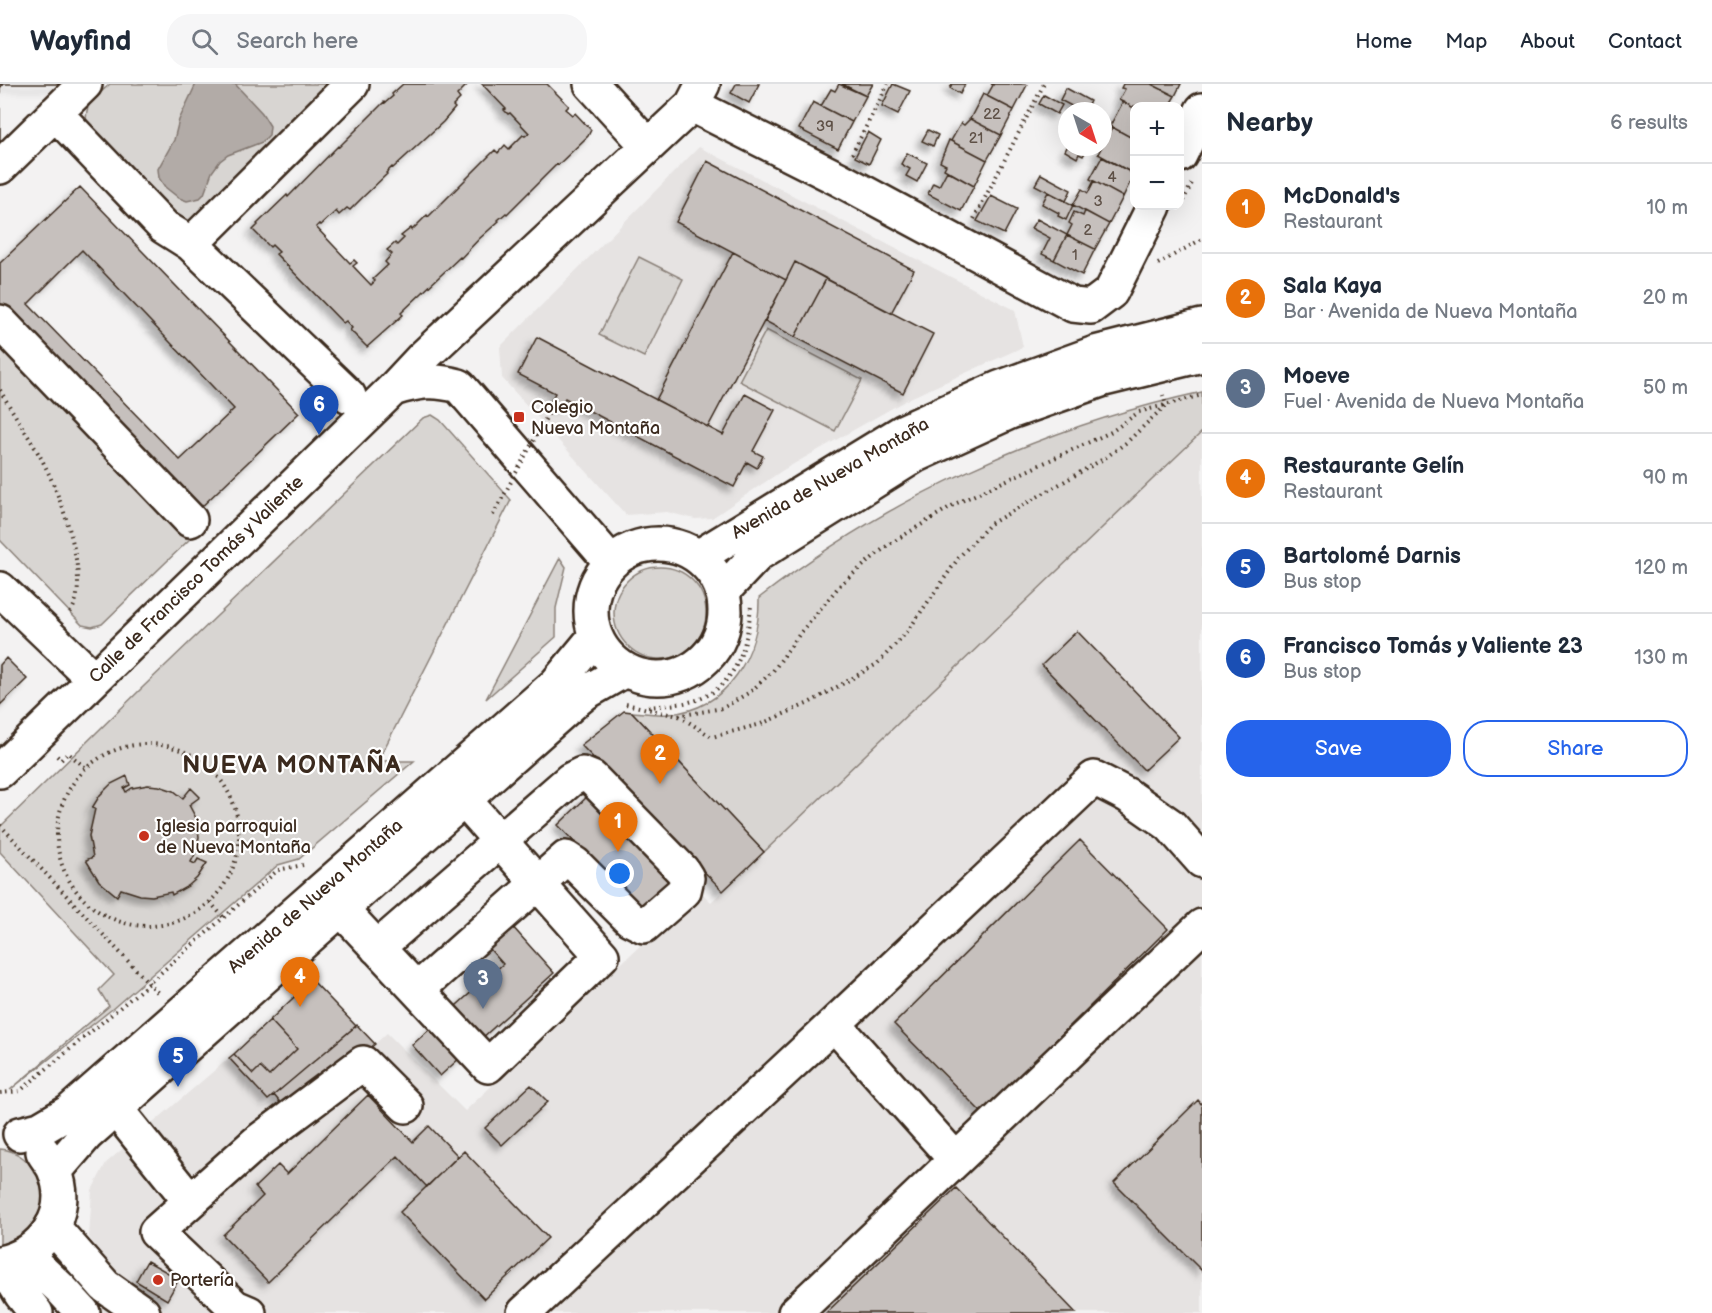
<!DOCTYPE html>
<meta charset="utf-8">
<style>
:root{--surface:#fff;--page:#f6f6f7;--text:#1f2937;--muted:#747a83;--line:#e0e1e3;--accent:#2563eb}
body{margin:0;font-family:"Balsamiq Sans",sans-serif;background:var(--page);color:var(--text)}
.controls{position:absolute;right:18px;top:18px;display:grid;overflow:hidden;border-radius:12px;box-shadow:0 6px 24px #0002}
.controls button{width:54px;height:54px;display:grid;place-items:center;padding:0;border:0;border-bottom:2px solid var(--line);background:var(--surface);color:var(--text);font:30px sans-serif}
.compass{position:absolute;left:1058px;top:18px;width:54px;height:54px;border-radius:50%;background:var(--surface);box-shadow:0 6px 24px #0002;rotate:141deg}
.you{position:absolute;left:620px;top:790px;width:21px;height:21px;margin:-15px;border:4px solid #fff;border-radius:50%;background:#1a73e8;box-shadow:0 0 0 9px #1a73e833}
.badge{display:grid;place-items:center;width:39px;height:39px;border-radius:50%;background:var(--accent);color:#fff;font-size:20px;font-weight:700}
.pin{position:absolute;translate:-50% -50px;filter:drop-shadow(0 2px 3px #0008)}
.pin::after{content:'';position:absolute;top:32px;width:21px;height:18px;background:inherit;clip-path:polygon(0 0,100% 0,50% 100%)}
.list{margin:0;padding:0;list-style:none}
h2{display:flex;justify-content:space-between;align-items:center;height:78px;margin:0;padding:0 24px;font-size:26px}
h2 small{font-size:20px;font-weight:400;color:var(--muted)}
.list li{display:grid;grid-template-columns:39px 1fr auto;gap:18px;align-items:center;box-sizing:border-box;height:90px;padding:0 24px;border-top:2px solid var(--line)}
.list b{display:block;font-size:22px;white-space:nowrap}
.list p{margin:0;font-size:20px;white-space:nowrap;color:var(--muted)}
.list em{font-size:20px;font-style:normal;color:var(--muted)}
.actions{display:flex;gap:12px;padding:18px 24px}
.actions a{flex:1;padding:14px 0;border:2px solid var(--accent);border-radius:24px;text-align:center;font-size:21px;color:var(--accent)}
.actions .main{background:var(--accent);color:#fff}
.icon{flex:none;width:33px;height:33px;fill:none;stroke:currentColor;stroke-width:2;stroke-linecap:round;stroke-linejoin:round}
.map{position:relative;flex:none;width:1202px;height:1229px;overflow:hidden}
header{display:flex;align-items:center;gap:36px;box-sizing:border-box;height:84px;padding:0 30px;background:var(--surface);border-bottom:2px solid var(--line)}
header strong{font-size:28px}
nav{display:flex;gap:33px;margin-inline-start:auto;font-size:21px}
.search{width:420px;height:54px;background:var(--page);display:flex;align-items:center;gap:15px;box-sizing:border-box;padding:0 21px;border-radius:24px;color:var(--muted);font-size:22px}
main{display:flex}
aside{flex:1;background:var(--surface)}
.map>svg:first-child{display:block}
</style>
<header>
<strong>Wayfind</strong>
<div class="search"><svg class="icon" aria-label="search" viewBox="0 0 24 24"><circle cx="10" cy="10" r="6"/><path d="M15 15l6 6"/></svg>Search here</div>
<nav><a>Home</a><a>Map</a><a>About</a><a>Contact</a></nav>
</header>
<main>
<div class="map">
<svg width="1202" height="1229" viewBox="0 0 1202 1229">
<defs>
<filter id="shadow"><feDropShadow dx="-5.5" dy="5.5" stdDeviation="3" flood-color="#0004"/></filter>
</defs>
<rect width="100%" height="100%" fill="#f3f2f2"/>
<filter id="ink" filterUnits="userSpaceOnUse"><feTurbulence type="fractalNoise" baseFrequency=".0167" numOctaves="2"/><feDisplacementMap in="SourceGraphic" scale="12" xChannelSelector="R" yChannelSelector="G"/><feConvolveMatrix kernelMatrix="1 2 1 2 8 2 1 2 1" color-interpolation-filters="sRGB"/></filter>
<g filter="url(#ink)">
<path fill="#e6e3e2" d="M699 63 1015 226 1023 263 910 314 783 386 712 434 695 435 667 428 626 431 502 294 500 263Z
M1202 348V1229H78L105 1202 104 1176 89 1153 92 1106 106 1079 229 974 268 1016 357 941 375 960 387 949 465 1027 699 806 711 818Z"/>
<path fill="#d8d5d2" stroke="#8a8078" stroke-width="1.5" d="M110 0H336L191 140 171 134 87 42C83 19 95 14 110 0Z
M639 173 683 195 644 273 599 251Z
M766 246 862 296 835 347 739 297Z
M0 253 193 452 102 540 92 543 82 541 0 456Z
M1202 308V348L764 768 632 628C644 629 656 631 669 630 729 625 760 569 759 514 888 414 1042 343 1202 308Z
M432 331 440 336 511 416 378 677H414L299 775 278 781 111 926 10 1006 109 922 99 906 114 891 0 768V743L143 603 423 334Z
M560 474 566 483 556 524V553L486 615Z
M614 529a46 46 0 1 1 92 0a46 46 0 1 1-92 0Z
M0 1065C34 1067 57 1113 35 1140 25 1152 15 1157 0 1162Z"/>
<path fill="#b2aba7" stroke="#827770" stroke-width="1.5" d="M196 0H235L262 29 270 42 269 51 262 58 228 71 220 77 212 88 204 110 200 114 187 117 179 114 165 103 159 94 158 85 174 56 179 36Z"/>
<path fill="#c6c0bd" stroke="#3b2a1e" stroke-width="1.5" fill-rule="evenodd" filter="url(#shadow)" d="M0 0H78L0 73Z
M3 0H78L0 73V4Z
M403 0H468L457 11 460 15 453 22 455 24 443 38 393 84 392 83 386 89 387 90 363 113 350 126 347 124 339 131 336 127 321 141 319 140 316 143 350 179 354 176 357 179 353 182 371 201 375 197 373 195 388 181 385 178 392 170 387 166 395 159 397 161 404 154 401 152 411 144 412 146 427 131 428 133 495 66 498 69 505 61 509 65 523 51 525 52 529 49 510 29 508 30 504 26 506 25 482 0H547L569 22 566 25 573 31 575 29 591 46 588 52 558 81 557 80 507 130 506 129 498 136 499 137 479 155 461 174 460 173 401 229 403 231 367 263 350 246 352 244 346 237 343 239 276 170 279 168 272 161 270 163 253 146 258 141 257 140 287 111 288 113 338 62 339 63 384 18 385 19 393 12 392 10Z
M736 0H759L749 19 731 9Z
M839 0 866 12 852 38 821 22 831 5 835 7Z
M842 0H873L866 12Z
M893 0 910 7 898 30 882 22Z
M952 0H965L960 10 950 4Z
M991 0H1025L1027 1 1014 26 987 12 993 1Z
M1123 0H1151L1175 12 1169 22H1134V24L1119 16 1125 5 1121 4Z
M1151 0H1181L1175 12Z
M1066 4 1090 17 1085 27H1081L1060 16Z
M983 10 1014 26 1001 51 970 35Z
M1044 11 1062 21 1057 30 1039 20Z
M813 18 852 38 838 65 799 45Z
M1123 18 1134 24V55L1110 42Z
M970 35 1001 51 987 76 951 57 961 39 964 41Z
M1112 43 1134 55V90L1098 70Z
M928 46 938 51 933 62 922 57Z
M868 48 881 56 869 80 855 73Z
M949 56 987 76 974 102 944 85 946 81 940 78Z
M1067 63H1083L1087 65 1083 72 1079 70 1077 74 1065 67Z
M907 69 927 79 917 98 906 92 910 85 901 80Z
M1102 73 1134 90 1123 113 1090 95Z
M707 77 914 186 891 229 795 178 786 196 676 138Z
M947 87 974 102 961 127 928 110 933 99 939 102Z
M1041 90 1071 106 1066 117 1035 101Z
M1094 97 1123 113 1109 140 1073 121 1082 105 1088 109Z
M80 103 299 329 192 432 0 230V179ZM82 166 234 325 180 376 28 220Z
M1048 108 1073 121 1066 136 1058 132 1059 129 1042 120Z
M991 112 1017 125 1004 150 977 137Z
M1085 127 1109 140 1095 165 1067 151 1072 141 1069 139 1074 128 1083 132Z
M1037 135 1067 151 1054 176 1042 170 1050 154 1031 144Z
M1067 151 1095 165 1082 191 1054 176Z
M733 168 786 196 708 343 656 316Z
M795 178 826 195 795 253 765 237Z
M826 195 933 250 903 309 795 253Z
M537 253 723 351 745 310 775 326 753 367 763 372 757 384 747 378 734 403 565 314 560 324 550 319 555 309 518 290Z
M1077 547 1179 653 1144 686 1042 581Z
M6 574 27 595 0 621V581Z
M624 627 632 628 764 768 723 807 581 661Z
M127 692 130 701 124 704 126 708 132 704 148 701 159 702 174 707 183 714 191 704 200 713 189 721 197 736 199 753 196 768 191 778 195 780 198 775 207 779 197 794 188 802 172 811 171 808 152 812 140 811 121 805 117 812 99 797 86 776 93 773 89 752 95 725 92 724 100 711 111 700Z
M593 707 678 795 643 829 558 741Z
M1080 756 1168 845 982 1029 894 940Z
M511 841 554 889 440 992 412 961 503 880 487 862Z
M312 896 356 942 268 1016 229 974 234 970 253 990 260 983 269 992 297 965 270 936Z
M270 936 297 965 269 992 260 983 253 990 234 970Z
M357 941 375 960 340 990 287 1027 274 1011Z
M531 1001 548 1018 502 1061 485 1044Z
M368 1011 413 1058 429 1042 458 1072 427 1103 398 1072 268 1198 223 1151 263 1112 255 1103 278 1081 287 1090Z
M1198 1016 1202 1021V1187L1114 1099Z
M464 1067 548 1154 484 1215 400 1128Z
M956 1104 1076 1229H826Z
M147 1177 179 1195 167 1216 136 1197Z"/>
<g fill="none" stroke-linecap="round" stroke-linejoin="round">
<g stroke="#3b2a1e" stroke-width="38">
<path id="minor" d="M591 0 648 62
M692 21 839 95 1073 221 1091 223 1111 208 1154 122
M55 29 164 143 191 160 349 312
M1180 71 1202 26
M0 83 85 0
M191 160 352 0
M0 238 190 436
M393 305C419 297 433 295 459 302L611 478
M0 505 94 595
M0 687 393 305 422 274 692 21 703 0
M341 825 488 982 602 872 464 716
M377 864 570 696 582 690 592 694 682 786 687 794 684 807 644 842 630 835 575 780 566 774 417 906
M834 940 956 1076
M116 1025 190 1117
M52 1142 105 1202 143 1229
M25 1171 61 1205 83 1229
M2 1179 21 1210 36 1229
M249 1229 235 1223 156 1148 256 1059 363 979 406 1022
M524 1229 834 940 1094 694 1127 711 1170 741 1202 777
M795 1229 1202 842"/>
</g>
<g stroke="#3b2a1e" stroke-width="38">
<path id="major" d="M591 527a67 67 0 1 1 134 0a67 67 0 1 1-134 0Z
M698 473 904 347 999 304 1095 269 1202 242
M722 508 758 470 916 371 1010 328 1104 295 1202 271
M20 1050 40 1045 69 1028 556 600 595 553
M55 1087 86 1051 574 618 585 609 625 586
M0 1179C42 1170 72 1131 55 1088 53 1081 47 1075 43 1068"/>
</g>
<path stroke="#3b2a1e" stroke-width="4" stroke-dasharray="1.5 4.5" stroke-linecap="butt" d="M852 70 888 0
M1183 117 1193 97
M974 135 1044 0
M1158 180 1202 155
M0 306C13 329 28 351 41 374 58 405 96 502 68 531
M626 620 678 632 723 624 750 608 773 587 801 548 841 500 888 461 955 420 1111 348 1139 328 1202 311
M648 623C666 621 685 621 702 614 739 598 748 556 751 521
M679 632 712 653 761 640 809 619 877 580 907 548 960 472 990 440 1105 374 1127 358 1166 321 1163 311
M57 751a91 91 0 1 1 182 0a91 91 0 1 1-182 0Z
M57 672 61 676 68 669 86 684
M0 741 159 910
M210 818 224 834
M0 1009 20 1007 148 900 278 786 303 781"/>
<use href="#minor" stroke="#fff" stroke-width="33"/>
<use href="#major" stroke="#fff" stroke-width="33"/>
<path stroke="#3b2a1e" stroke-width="4" stroke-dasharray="1.5 4.5" stroke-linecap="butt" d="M493 431 553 321"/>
</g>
</g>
<g fill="#c8321e" stroke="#fff" stroke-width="2">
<rect x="513" y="327" width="12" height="12" rx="3"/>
<circle cx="144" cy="752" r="6"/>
<circle cx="158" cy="1196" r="6"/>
</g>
<g text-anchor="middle" stroke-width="4.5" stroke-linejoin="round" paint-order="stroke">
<g font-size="15" fill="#5e5046">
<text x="992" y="35">22</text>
<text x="825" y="47">39</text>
<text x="976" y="59">21</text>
<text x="1112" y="98">4</text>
<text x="1098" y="122">3</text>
<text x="1088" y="151">2</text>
<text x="1075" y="176">1</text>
</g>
<g font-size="18" fill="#3b2a1e" stroke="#fff" text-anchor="start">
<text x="531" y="329">Colegio<tspan x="531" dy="21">Nueva Montaña</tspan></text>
<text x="156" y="748">Iglesia parroquial<tspan x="156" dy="21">de Nueva Montaña</tspan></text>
<text x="170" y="1202">Portería</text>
</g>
<g font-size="18" fill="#3b2a1e" stroke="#fff">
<text transform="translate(830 394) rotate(-30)" y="6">Avenida de Nueva Montaña</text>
<text transform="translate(196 495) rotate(-44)" y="6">Calle de Francisco Tomás y Valiente</text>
<text transform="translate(315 812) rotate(-41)" y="6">Avenida de Nueva Montaña</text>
</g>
<g font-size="24" font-weight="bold" letter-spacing="1.5" fill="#3b2a1e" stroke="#fff">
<text x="292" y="689">NUEVA MONTAÑA</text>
</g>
</g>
</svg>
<div class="controls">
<button>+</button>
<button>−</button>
</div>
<svg class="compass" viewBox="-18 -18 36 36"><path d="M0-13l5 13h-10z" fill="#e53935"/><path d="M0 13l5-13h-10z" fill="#747a83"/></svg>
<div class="you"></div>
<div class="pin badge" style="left:618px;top:768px;background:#e8710a">1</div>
<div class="pin badge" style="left:660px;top:700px;background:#e8710a">2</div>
<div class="pin badge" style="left:483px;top:925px;background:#5c6f8a">3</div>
<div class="pin badge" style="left:300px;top:923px;background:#e8710a">4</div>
<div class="pin badge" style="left:178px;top:1003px;background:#1a4fb4">5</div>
<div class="pin badge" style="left:319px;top:351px;background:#1a4fb4">6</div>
</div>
<aside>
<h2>Nearby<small>6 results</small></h2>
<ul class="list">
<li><span class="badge" style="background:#e8710a">1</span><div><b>McDonald's</b><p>Restaurant</p></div><em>10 m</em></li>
<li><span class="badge" style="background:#e8710a">2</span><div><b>Sala Kaya</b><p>Bar · Avenida de Nueva Montaña</p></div><em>20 m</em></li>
<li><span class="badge" style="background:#5c6f8a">3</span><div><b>Moeve</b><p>Fuel · Avenida de Nueva Montaña</p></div><em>50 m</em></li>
<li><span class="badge" style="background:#e8710a">4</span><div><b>Restaurante Gelín</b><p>Restaurant</p></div><em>90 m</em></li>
<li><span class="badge" style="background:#1a4fb4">5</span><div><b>Bartolomé Darnis</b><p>Bus stop</p></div><em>120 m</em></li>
<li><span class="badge" style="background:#1a4fb4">6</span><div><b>Francisco Tomás y Valiente 23</b><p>Bus stop</p></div><em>130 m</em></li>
</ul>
<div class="actions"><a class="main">Save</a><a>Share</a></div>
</aside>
</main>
